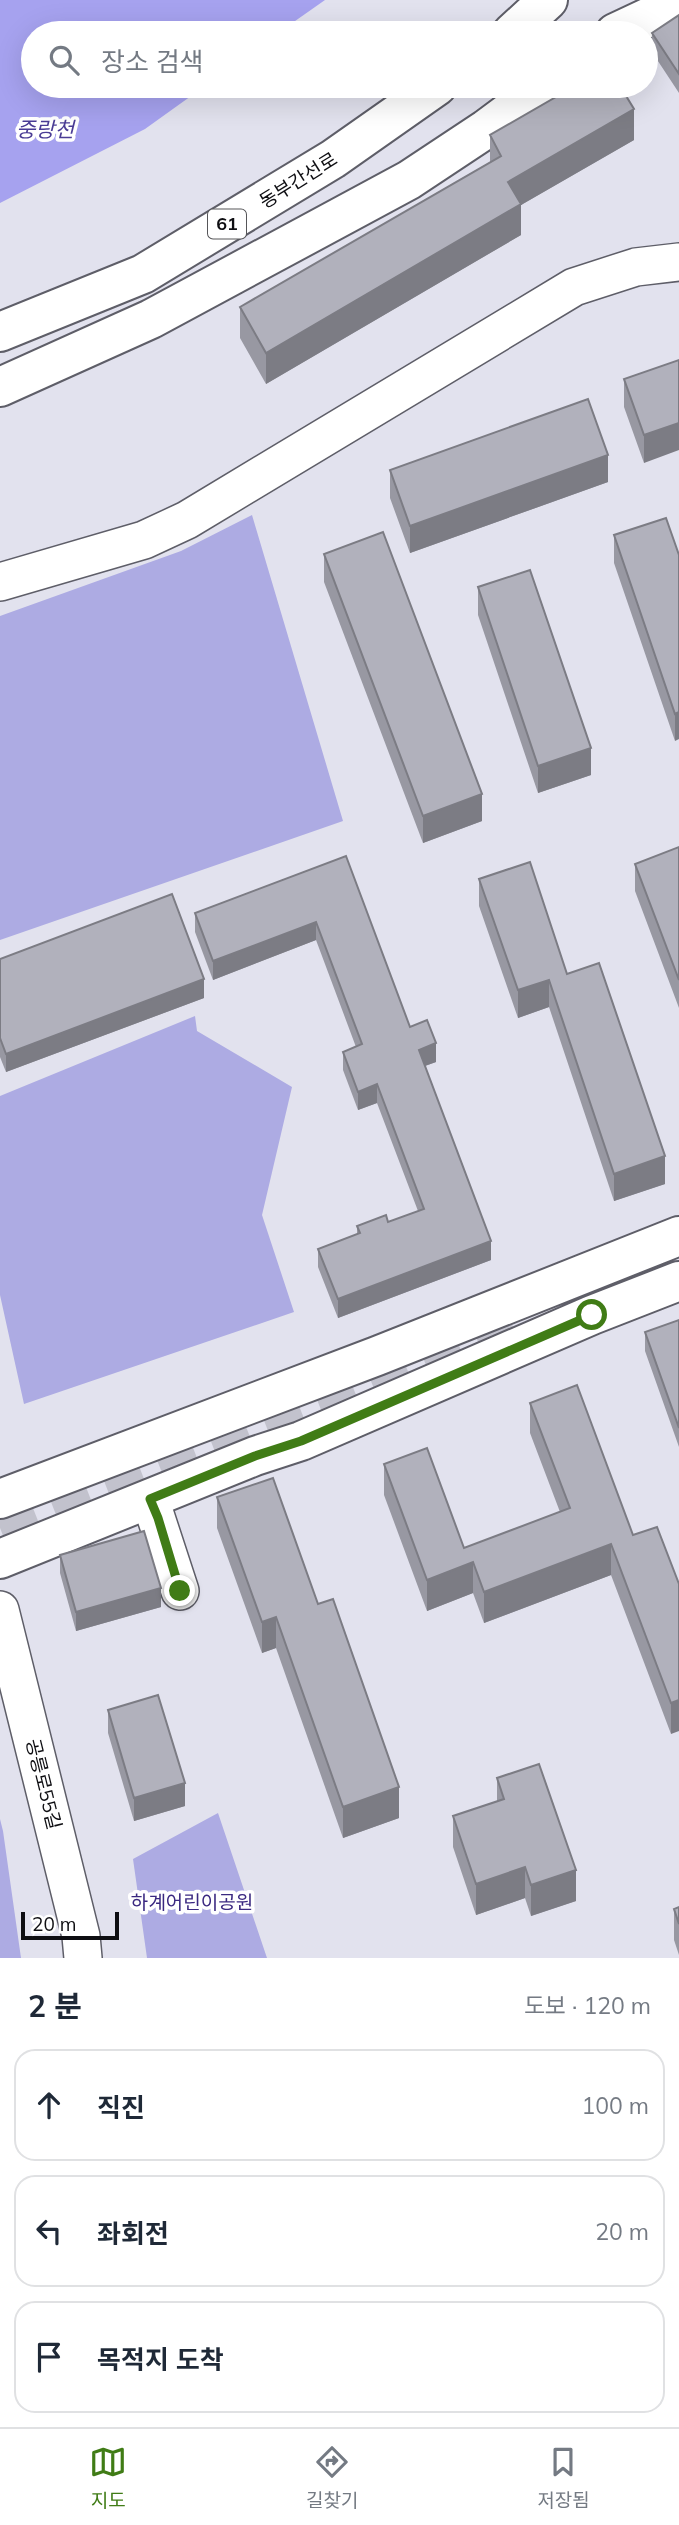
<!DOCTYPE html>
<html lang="ko">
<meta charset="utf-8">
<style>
:root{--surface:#fff;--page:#f2f2f3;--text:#1f2937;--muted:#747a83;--line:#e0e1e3;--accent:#407c16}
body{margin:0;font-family:Mulish,"Noto Sans KR",sans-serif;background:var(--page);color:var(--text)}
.scale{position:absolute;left:21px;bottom:18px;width:98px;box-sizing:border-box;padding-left:7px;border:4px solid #0e0e12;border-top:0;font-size:19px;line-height:24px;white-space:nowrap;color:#0e0e12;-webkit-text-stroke:5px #fff;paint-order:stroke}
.stop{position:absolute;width:21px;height:21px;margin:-16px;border:5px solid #407c16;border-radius:50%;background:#fff}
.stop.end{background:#407c16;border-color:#fff;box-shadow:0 2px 7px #0008}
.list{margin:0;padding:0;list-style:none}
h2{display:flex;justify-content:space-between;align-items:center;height:91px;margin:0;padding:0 28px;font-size:30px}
h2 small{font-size:23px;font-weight:400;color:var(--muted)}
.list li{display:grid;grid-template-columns:46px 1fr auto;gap:21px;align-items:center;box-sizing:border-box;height:112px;margin:0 14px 14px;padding:0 14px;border:2px solid var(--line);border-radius:21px}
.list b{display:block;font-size:26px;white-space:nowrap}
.list em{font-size:23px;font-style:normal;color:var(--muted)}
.icon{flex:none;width:38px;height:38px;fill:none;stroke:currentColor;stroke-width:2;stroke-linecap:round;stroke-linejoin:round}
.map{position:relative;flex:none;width:679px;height:1958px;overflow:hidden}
.search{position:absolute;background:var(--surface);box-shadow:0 7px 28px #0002;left:21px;right:21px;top:21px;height:77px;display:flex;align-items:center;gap:18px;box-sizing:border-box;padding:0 24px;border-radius:38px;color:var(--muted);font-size:26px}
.sheet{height:469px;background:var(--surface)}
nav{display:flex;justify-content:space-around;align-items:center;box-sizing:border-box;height:98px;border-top:2px solid var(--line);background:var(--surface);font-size:19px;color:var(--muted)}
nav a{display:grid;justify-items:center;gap:4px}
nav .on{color:var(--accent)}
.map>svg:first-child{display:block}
</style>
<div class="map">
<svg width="679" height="1958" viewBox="0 0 679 1958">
<rect width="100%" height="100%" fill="#e2e2ee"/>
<path fill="#adabe3" d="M252 515 343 821 0 940V616L181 551Z
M195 1016 197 1031 292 1087 262 1215 294 1312 24 1404 0 1295V1096Z
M218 1813 267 1958H147L133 1859Z
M0 1819 3 1831 21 1958H0Z"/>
<path fill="#a6a2ef" d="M0 0H325L278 33H33V86H205L145 129 0 203Z"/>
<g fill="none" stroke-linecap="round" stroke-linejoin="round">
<path stroke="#c2c2cd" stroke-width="38" stroke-dasharray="38 19" stroke-linecap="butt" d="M0 1528 521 1323"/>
<g stroke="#5e5e68" stroke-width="40">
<path id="minor" d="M0 582 144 540 187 520 574 287 636 267 679 262
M150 1499 180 1591
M0 1610 81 1936 83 1958"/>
</g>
<g stroke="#5e5e68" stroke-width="42">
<path id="major" d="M0 1499 377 1356 679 1236
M0 1559 255 1456 301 1441 592 1315 679 1281"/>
</g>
<g stroke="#5e5e68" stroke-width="42">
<path id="highway" d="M512 33 548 0
M615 33 649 17 679 16
M0 332 143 274 333 159 437 86
M0 387 151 319 409 180 486 129 544 86"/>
</g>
<use href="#minor" stroke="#fff" stroke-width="37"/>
<use href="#major" stroke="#fff" stroke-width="38"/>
<use href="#highway" stroke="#fff" stroke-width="38"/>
</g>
<path fill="#9898a2" d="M679 15V93L652 52V33Z
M490 135 634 140 521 205V235L266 384 240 338V307L490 162Z
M679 360 644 463 624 407V379Z
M390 470 608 482 410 553 390 498Z
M614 535 679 555 675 741 614 563Z
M324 554 482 821 423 843 324 582Z
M478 587 591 775 538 793 478 615Z
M679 847V1008L635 891V864Z
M346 856 410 1027 436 1062 425 1066 491 1260 338 1318 318 1267V1249L357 1234V1226L388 1222 418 1211 377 1103 358 1110 343 1070V1052L356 1047 316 940 213 980 195 932V913Z
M479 879 567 974 665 1184 614 1201 549 1007 518 1018 479 906Z
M0 959 204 998 6 1072 0 1057Z
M679 1320V1447L645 1351V1332Z
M530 1403 633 1535 679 1584 671 1734 611 1575 484 1623 473 1593 427 1611 384 1495V1464L464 1548 560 1512 530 1433Z
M217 1497 318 1604 399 1818 343 1838 276 1648 262 1653 217 1528Z
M60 1555 161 1607 76 1631 60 1573Z
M108 1710 185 1806 134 1821 108 1733Z
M497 1778 576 1901 531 1916 525 1898 476 1915 453 1847V1816L497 1801Z
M679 1907V1955L674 1940V1909Z"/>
<path fill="#7c7c84" d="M634 109V140L521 205V235L266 384V353L508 182Z
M679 423V450L644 463V435Z
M608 455V482L410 553V526Z
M679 712V739L675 741V714Z
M591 748V775L538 793V766Z
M482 794V821L423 843V816Z
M316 922V940L213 980V961Z
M204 979V998L6 1072V1054Z
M549 980V1007L518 1018V990Z
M436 1043V1062L419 1068V1050Z
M377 1084V1103L358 1110V1092Z
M665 1156V1184L614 1201V1174Z
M491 1241V1260L338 1318V1299Z
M611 1544V1575L484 1623V1592Z
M473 1562V1593L427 1611V1580Z
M161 1588V1607L76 1631V1612Z
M276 1617V1648L262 1653V1622Z
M679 1700V1731L671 1734V1703Z
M185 1783V1806L134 1821V1798Z
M399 1787V1818L343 1838V1807Z
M525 1867V1898L476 1915V1884Z
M576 1870V1901L531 1916V1885Z"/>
<path fill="#b1b1bc" stroke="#7c7c84" stroke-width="2" d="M679 15V74L652 33Z
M575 86H620L634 109 508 182 521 204 266 353 240 307 501 156 490 135Z
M679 360V423L644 435 624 379Z
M588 399 608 455 410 526 390 470Z
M666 518 679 555V712L675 714 614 535Z
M383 532 482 794 423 816 324 554Z
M530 570 591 748 538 766 478 587Z
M679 847V980L635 864Z
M346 856 410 1027 427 1020 436 1043 419 1050 491 1241 338 1299 318 1249 360 1233 357 1226 386 1215 388 1222 424 1209 377 1084 358 1092 343 1052 362 1044 316 922 213 961 195 913Z
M530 862 567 974 599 963 665 1156 614 1174 549 980 518 990 479 879Z
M172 894 204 979 6 1054 0 1038V959Z
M679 1320V1428L645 1332Z
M577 1385 633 1535 657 1527 679 1584V1700L671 1703 611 1544 484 1592 473 1562 427 1580 384 1464 427 1448 464 1548 570 1508 530 1403Z
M273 1478 318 1604 333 1599 399 1787 343 1807 276 1617 262 1622 217 1497Z
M144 1531 161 1588 76 1612 60 1555Z
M158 1695 185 1783 134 1798 108 1710Z
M539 1764 576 1870 531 1885 525 1867 476 1884 453 1816 504 1799 497 1778Z
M679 1907V1924L674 1909Z"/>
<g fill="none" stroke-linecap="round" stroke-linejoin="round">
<path stroke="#407c16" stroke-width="9" d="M180 1591 158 1518 150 1499 255 1456 301 1441 592 1315"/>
</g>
<g text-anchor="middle" stroke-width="7" stroke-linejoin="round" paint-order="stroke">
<rect fill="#fff" stroke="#565659" stroke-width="2" x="208" y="209.5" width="38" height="29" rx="5"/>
<g font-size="18" font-weight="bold" fill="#0e0e12">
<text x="227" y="230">61</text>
</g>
<g font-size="19" fill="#0e0e12" stroke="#fff">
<text transform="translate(298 180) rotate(-32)" y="7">동부간선로</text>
<text transform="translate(44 1784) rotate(76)" y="7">공릉로55길</text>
</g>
<g font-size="19" fill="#3a2880" stroke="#fff">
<text x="192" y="1909">하계어린이공원</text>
</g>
<g font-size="21" font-style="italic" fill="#4a3c95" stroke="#fff">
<text x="45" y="137">중랑천</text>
</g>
</g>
</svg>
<div class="scale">20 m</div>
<div class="stop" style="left:592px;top:1315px"></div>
<div class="stop end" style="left:180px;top:1591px"></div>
<div class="search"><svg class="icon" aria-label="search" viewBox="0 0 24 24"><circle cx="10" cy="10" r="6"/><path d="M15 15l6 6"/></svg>장소 검색</div>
</div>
<section class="sheet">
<h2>2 분<small>도보 · 120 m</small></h2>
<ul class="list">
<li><svg class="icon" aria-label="ahead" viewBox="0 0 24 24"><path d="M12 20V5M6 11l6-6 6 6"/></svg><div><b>직진</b></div><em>100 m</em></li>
<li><svg class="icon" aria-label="left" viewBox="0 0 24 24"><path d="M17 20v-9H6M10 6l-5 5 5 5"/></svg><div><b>좌회전</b></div><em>20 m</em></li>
<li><svg class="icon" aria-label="arrive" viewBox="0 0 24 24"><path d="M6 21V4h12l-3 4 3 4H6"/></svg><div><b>목적지 도착</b></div></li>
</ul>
</section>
<nav>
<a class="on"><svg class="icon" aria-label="map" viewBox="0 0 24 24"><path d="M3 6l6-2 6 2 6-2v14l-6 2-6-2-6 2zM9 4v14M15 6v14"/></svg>지도</a>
<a><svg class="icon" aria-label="directions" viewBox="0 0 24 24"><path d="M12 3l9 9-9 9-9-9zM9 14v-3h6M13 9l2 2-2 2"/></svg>길찾기</a>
<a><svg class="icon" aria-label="saved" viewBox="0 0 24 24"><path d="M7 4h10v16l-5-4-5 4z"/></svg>저장됨</a>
</nav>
